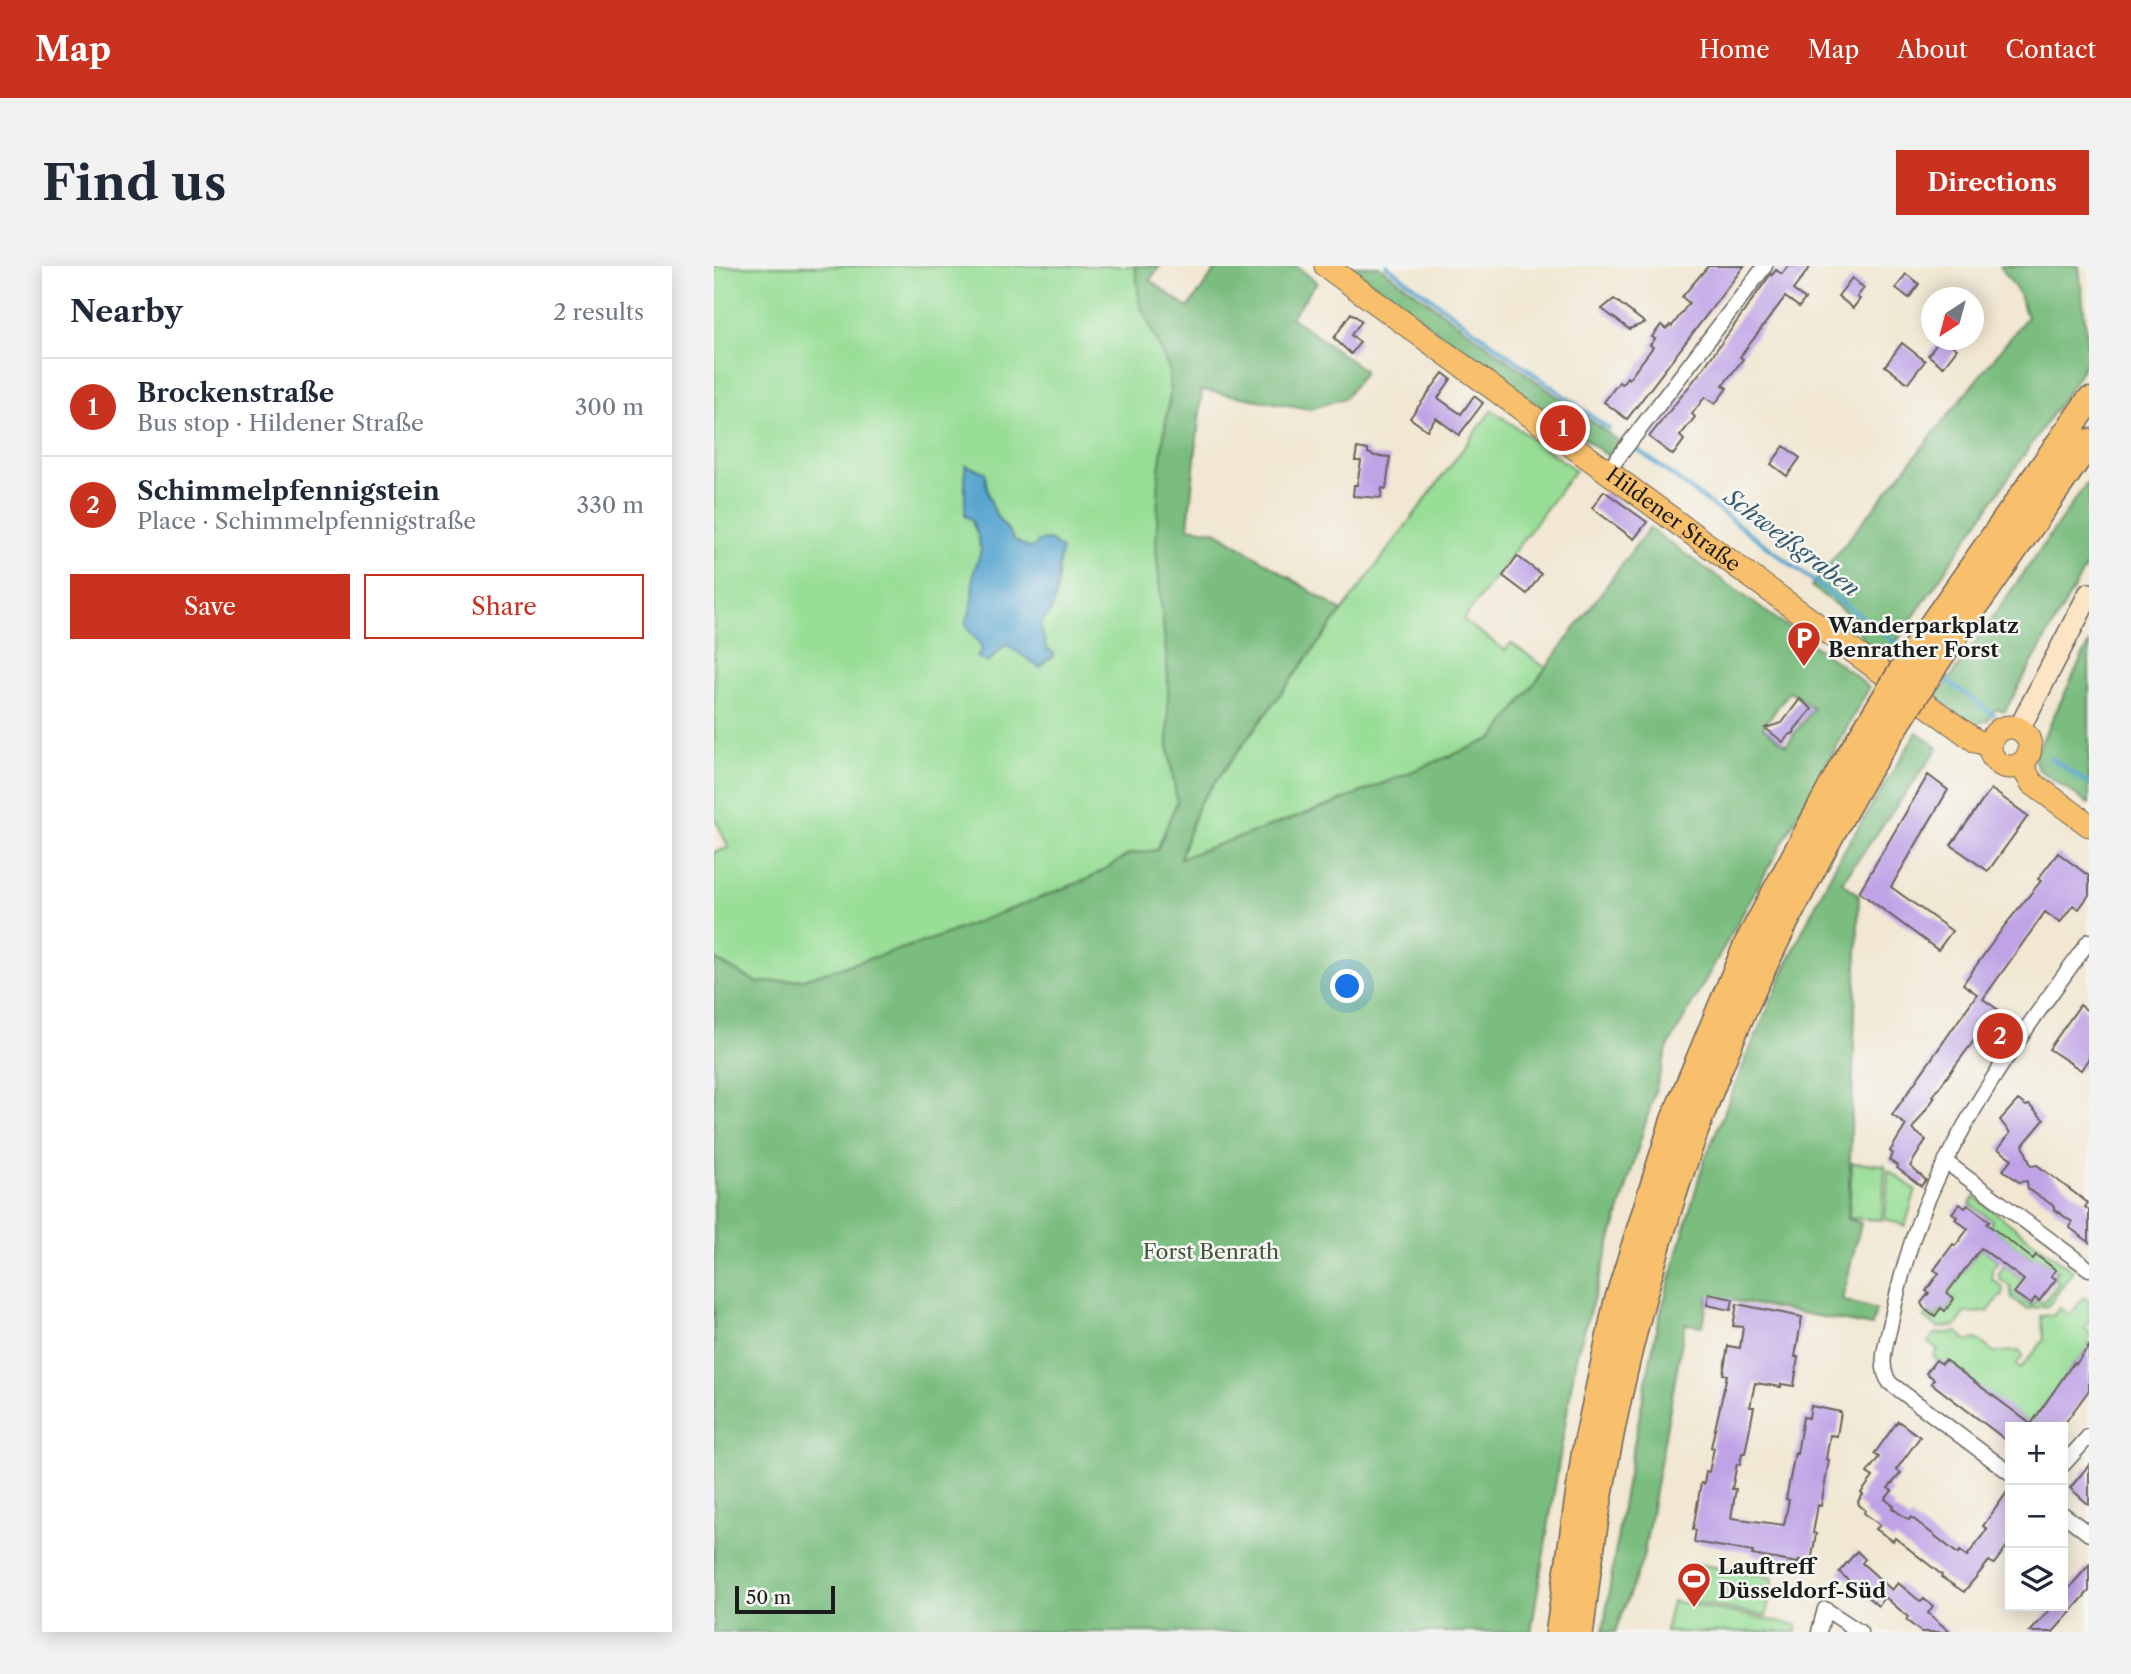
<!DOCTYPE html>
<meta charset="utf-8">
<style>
:root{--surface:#fff;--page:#f2f2f3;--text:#1f2937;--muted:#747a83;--line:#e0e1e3;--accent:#c8321e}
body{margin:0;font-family:"Libre Caslon Text",serif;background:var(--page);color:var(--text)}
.controls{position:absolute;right:21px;bottom:21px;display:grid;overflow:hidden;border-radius:0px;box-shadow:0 4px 18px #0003}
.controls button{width:63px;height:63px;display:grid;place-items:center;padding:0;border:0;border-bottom:2px solid var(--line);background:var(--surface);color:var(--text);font:35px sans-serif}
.compass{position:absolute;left:1207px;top:21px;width:63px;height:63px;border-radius:50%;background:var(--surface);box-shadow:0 4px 18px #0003;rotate:216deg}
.scale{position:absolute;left:21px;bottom:18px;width:100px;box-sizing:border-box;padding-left:7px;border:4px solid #1c1c1c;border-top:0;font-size:19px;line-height:24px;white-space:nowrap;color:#1c1c1c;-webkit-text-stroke:5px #f6f6f2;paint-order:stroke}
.you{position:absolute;left:634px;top:721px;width:24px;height:24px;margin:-18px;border:5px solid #fff;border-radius:50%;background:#1a73e8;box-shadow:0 0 0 10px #1a73e833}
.badge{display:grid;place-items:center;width:46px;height:46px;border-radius:50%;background:var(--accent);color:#fff;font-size:23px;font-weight:700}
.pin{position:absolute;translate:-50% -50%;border:4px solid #fff;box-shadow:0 2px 7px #0006}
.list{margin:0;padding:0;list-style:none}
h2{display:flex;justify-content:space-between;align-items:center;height:91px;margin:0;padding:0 28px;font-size:30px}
h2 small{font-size:23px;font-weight:400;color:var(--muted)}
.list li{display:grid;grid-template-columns:46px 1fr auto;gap:21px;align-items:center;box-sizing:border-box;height:98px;padding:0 28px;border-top:2px solid var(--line)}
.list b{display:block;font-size:26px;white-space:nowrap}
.list p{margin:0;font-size:23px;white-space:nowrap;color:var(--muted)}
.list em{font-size:23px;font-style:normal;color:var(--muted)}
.actions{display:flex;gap:14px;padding:21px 28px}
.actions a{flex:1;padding:16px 0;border:2px solid var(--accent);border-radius:0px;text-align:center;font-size:24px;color:var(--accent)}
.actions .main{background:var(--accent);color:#fff}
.icon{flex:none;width:38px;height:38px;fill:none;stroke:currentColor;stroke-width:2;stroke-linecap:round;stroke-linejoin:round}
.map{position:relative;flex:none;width:1375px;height:1366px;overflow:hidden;border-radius:0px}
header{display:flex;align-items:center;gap:42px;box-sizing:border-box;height:98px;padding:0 35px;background:var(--accent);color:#fff}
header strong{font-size:33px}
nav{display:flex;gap:38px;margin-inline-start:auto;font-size:24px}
.intro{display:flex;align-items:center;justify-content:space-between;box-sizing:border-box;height:168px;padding:0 42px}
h1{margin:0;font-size:49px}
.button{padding:18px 32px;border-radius:0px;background:var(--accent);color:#fff;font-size:24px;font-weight:700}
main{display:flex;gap:42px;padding:0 42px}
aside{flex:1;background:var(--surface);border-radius:0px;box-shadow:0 4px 18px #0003}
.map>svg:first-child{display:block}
</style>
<header>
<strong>Map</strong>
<nav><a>Home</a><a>Map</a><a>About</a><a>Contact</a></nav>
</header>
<div class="intro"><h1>Find us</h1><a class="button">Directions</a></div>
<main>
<aside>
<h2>Nearby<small>2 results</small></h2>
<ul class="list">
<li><span class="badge">1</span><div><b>Brockenstraße</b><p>Bus stop · Hildener Straße</p></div><em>300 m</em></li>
<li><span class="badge">2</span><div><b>Schimmelpfennigstein</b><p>Place · Schimmelpfennigstraße</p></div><em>330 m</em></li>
</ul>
<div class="actions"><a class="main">Save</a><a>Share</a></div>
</aside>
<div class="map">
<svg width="1375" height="1366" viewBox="0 0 1375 1366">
<rect width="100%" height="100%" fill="#f6f6f2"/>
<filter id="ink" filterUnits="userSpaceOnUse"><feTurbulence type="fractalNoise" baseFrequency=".0143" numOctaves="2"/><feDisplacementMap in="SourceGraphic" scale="14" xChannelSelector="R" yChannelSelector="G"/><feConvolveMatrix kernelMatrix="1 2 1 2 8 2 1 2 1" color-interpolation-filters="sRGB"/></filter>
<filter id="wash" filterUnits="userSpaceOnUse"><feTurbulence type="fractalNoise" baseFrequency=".00686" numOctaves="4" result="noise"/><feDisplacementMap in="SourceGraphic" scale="28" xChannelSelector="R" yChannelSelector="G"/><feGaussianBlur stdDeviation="1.57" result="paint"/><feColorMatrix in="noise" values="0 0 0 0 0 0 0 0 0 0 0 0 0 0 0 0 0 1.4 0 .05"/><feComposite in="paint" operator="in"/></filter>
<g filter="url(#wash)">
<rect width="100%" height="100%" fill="#f1e7d2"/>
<path fill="#98de96" stroke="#5a7d59" stroke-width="2" d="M0 0H421L426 38 455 103 456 127 445 204 454 409V480L463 536 443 584 416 588 374 613 219 673 89 713 44 717 0 693V586L15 582 0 550Z
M778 144 861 204 749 354 791 384 797 377 832 402 780 472 616 539 466 593 484 539Z
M1138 897 1171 899 1168 954 1135 952Z
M1174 904 1202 924 1191 960 1171 953Z
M1260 931 1359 1005 1334 1040 1313 1043 1298 1032 1296 1020 1285 1013V1007L1290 999 1311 1015 1302 1028 1318 1040 1323 1033 1329 1037 1345 1016 1339 1011 1343 1005 1324 991 1319 993 1276 961 1278 954 1256 938Z
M1267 982 1284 995 1278 1003V1013L1289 1022V1030L1285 1031 1274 1046 1251 1047 1242 1060 1225 1062 1210 1052 1215 1047 1221 1052 1226 1044 1232 1045 1240 1034 1230 1027 1234 1026Z
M1370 1031 1375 1035V1057L1371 1063 1375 1066V1083L1372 1084 1362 1098 1360 1097 1317 1158 1219 1091 1224 1084 1214 1077 1221 1068 1243 1066 1254 1075 1263 1073 1280 1086 1306 1085 1309 1090 1302 1099 1306 1103 1330 1074 1327 1050 1340 1049 1345 1042 1356 1049Z
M979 1297 1059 1312 1052 1350 973 1335Z
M958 1335 1083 1359 1082 1366H951Z"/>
<path fill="#7abd7f" stroke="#4b6c4e" stroke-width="2" fill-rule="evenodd" d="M421 0H446L436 14 474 42 504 0H582L603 16 577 51 651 105 631 132 596 143 488 124 474 261 502 265 628 345 484 539 466 592 616 539 780 472 935 262 1138 407 1155 422 954 781 862 1092 817 1366H0V693L44 717 89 713 219 673 374 613 416 588 443 584 463 536 454 480V409L442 283 445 204 456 127 455 102 426 38ZM1076 425 1099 443 1072 479 1049 461Z
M635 0H665L907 177 895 191Z
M1286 0H1365L1375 90 1362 113 1172 391 1149 374 1139 352 1097 320 1313 51 1304 26Z
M1375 214V295L1291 445 1282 443 1273 455 1260 458 1222 432Z
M1375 377V538L1324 503 1320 491Z
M1203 466 1224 482 1128 616 1145 629 1134 953 1147 957 1128 1034 1162 1044 1158 1060 994 1030 989 1060 971 1058 929 1292 901 1366H889L909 1234 943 1060 989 898 1033 790 1085 672 1123 596Z"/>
<path fill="#56a5cf" stroke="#396076" stroke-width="2" d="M251 199 271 206C272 221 276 237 283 250 288 259 296 263 299 273L315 282 321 280 324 275 336 274 348 283C342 301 346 327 337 345 335 349 329 354 326 358L333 383 340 387 339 391 333 394 326 402 292 378 274 397 263 391 268 383C265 372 255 369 251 356 260 343 258 327 259 311 259 303 266 292 267 283 264 278 266 275 264 270 262 264 259 259 257 253L251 250Z"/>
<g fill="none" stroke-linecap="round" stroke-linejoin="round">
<path stroke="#56a5cf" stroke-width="4.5" d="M673 0 895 163
M924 184 1192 384
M1224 408 1280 449
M1337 492 1375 518"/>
</g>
<g id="blocks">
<path fill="#bfa3e6" d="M994 0H1030L913 153 890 136 905 116 908 118 913 111 915 113 939 81 936 79 941 73 938 71 947 59 952 63 956 59 958 60 975 37 968 31Z
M1074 0H1097L1079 24 1091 33 1085 41 1071 31 1026 91 1029 93 1009 119 1013 122 1001 138 991 131 978 148 981 151 966 170 970 174 959 189 935 171 988 104 1057 8 1058 9 1062 4 1068 8Z
M1192 8 1205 18 1195 32 1182 22Z
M1138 12 1150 22 1143 31 1146 33 1139 42 1124 30Z
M900 33 931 57 915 63 888 43Z
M637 47 648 55 637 69 646 76 637 88 620 72Z
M1226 74H1231L1243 83 1229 101 1214 89Z
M1188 77 1211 95 1194 117 1171 100Z
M729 107 737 113 724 132 747 148 760 130 769 137 745 169 722 152 713 164 696 152Z
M1070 180 1086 192 1073 210 1057 198Z
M643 182 654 184V187L661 190 676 191 672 223 668 222 667 232 639 230 640 219H643L647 195H641Z
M890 225 933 256 920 273 878 242Z
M803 290 827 308 813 328 789 310Z
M1086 433 1098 443 1081 463 1080 467 1075 469 1069 476 1051 462 1068 457Z
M1214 509 1234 524 1177 621 1238 665 1224 684 1145 626Z
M1277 523 1314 550 1274 605 1237 579Z
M1344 587 1375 610V629L1365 643 1359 639 1346 657 1331 646 1269 733 1283 743 1219 830 1221 831 1198 863 1212 874 1196 900 1212 914 1207 920 1183 902 1184 900 1175 894 1179 888 1176 885 1192 859 1178 849 1263 728 1249 718 1291 659 1327 615 1324 613Z
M1366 739 1375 746V792L1367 804 1335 783Z
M1304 834 1312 840 1315 839 1330 854 1309 879 1317 900 1323 899 1374 937 1371 941 1375 944V976L1356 962 1358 956 1340 943V940L1314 923 1313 915 1305 916 1289 904 1298 893 1284 883 1296 867 1286 854Z
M1246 938 1251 942 1254 939 1276 955 1273 958 1311 987 1319 993 1322 989 1342 1004 1337 1010 1342 1013 1325 1035 1321 1032 1317 1038 1300 1027 1310 1014 1267 982 1233 1027 1240 1033 1231 1045 1227 1042 1221 1050 1209 1041 1207 1037 1215 1027 1212 1025 1225 1007 1220 1004 1239 978 1241 980 1254 963 1241 953 1243 951 1238 947Z
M995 1028 1019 1033 1017 1044 993 1039Z
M1023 1038 1088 1051 1081 1091H1084L1080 1120 1067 1118V1121L1041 1117 1036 1141H1040L1031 1187H1028L1026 1199 1023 1198 1018 1223H1022L1017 1252 1070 1259 1075 1234 1072 1233 1081 1187 1083 1188 1089 1151 1095 1152 1097 1140 1127 1146 1123 1170 1116 1169 1112 1193 1115 1194 1107 1240 1104 1239 1099 1267 1102 1268 1097 1296 1085 1294 1084 1297 1038 1289 1039 1286 980 1276 982 1264 979 1263 987 1217 990 1218 992 1205 995 1206 1000 1182 997 1181 1013 1109 1009 1108 1014 1080 1026 1082 1029 1061 1019 1060Z
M1375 1080V1124L1348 1161H1296V1177L1217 1117 1220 1113 1212 1107 1222 1094 1228 1098 1231 1094 1317 1158 1360 1096 1362 1098Z
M1184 1155 1206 1171 1182 1204 1187 1207 1174 1222 1178 1225 1171 1233 1180 1240 1178 1242 1195 1254 1197 1251 1244 1288 1246 1285 1253 1290 1273 1263 1269 1260 1296 1222V1276L1280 1298 1275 1295 1250 1326 1227 1311 1228 1309 1181 1272 1179 1275 1162 1263 1166 1259 1150 1247 1151 1244 1145 1239 1144 1235 1149 1229 1147 1227 1159 1211 1153 1207 1165 1191 1160 1188Z
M1375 1199V1239L1356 1222Z
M1143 1285 1151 1293 1148 1297 1178 1324 1184 1317 1207 1336 1210 1333 1219 1340 1214 1347 1236 1366H1207L1192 1354 1194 1351 1171 1331 1164 1340 1125 1306Z
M1375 1299V1325L1354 1349 1339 1366H1316L1339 1340H1349L1350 1328Z"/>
</g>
</g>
<g filter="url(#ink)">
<use href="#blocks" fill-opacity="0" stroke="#67635c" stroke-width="2"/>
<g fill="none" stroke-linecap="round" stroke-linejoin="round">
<g stroke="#67635c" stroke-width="17">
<path id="minor" d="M893 206 1051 0
M1232 896 1375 1003
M1349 1199 1375 1170
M1296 1207 1176 1117C1163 1100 1173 1076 1177 1056 1185 1017 1196 975 1212 938 1252 842 1315 758 1375 675
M1349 1248 1375 1268
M1105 1366 1111 1343 1146 1366"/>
</g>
<g stroke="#67635c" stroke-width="24">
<path id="secondary" d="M1305 463 1375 328"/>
</g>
<g stroke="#67635c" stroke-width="25">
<g id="primary">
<path id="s1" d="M612 0 1262 475 1276 479"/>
<circle cx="1296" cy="481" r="20"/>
<path d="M1307 499 1318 517 1375 559"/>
</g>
</g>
<g stroke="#67635c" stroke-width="29">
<path id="motorway" d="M1204 379 1375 135
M1225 392 1375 176
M845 1366 871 1187 903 1037 960 854 1033 679 1129 500
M866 1366C889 1159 940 953 1022 761 1059 675 1103 592 1149 511"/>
</g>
<use href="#minor" stroke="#fff" stroke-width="14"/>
<use href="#secondary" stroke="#fce5c4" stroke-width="21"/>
<use href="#primary" stroke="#f8bf6c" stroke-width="23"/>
<use href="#motorway" stroke="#f8bf6c" stroke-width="26"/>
<g stroke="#67635c" stroke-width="29" stroke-linecap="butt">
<path id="motorway-bridge" d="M1129 500 1204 379
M1149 511 1225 392"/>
</g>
<use href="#motorway-bridge" stroke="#f8bf6c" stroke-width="26"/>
</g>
</g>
<defs>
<g id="parking-pin" transform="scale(1.75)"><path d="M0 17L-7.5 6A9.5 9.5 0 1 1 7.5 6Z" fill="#c8321e" stroke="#f6f6f2"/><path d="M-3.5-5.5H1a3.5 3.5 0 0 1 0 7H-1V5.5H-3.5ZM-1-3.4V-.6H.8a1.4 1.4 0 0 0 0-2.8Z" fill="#fff"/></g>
<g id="stadium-pin" transform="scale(1.75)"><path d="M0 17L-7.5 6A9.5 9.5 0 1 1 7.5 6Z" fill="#c8321e" stroke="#f6f6f2"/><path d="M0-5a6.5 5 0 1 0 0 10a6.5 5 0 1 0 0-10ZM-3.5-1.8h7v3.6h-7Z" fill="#fff"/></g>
</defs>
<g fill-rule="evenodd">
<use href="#parking-pin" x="1090" y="372"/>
<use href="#stadium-pin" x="980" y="1313"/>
</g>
<g text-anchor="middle" stroke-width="5" stroke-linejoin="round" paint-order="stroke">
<g font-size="21" fill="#1c1c1c" stroke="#f6f6f2">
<text dy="7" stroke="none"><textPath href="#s1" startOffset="430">Hildener Straße</textPath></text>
</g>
<g font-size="21" font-weight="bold" fill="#1c1c1c" stroke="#f6f6f2" text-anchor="start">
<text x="1114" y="367">Wanderparkplatz<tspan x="1114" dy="24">Benrather Forst</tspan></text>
<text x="1004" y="1308">Lauftreff<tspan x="1004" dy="24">Düsseldorf-Süd</tspan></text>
</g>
<g font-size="21" fill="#415641" stroke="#f6f6f2">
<text x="497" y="993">Forst Benrath</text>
</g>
<g font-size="23" font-style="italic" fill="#365a6d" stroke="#f6f6f2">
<text transform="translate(1078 277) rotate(37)" y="8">Schweißgraben</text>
</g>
</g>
</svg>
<div class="controls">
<button>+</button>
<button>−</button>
<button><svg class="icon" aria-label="layers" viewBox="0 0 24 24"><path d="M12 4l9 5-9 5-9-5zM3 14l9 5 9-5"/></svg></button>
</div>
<svg class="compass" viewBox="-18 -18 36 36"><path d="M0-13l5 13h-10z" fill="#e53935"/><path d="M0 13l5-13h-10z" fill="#747a83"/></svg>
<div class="scale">50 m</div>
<div class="you"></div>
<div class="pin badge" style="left:849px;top:162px">1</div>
<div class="pin badge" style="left:1286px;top:770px">2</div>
</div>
</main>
